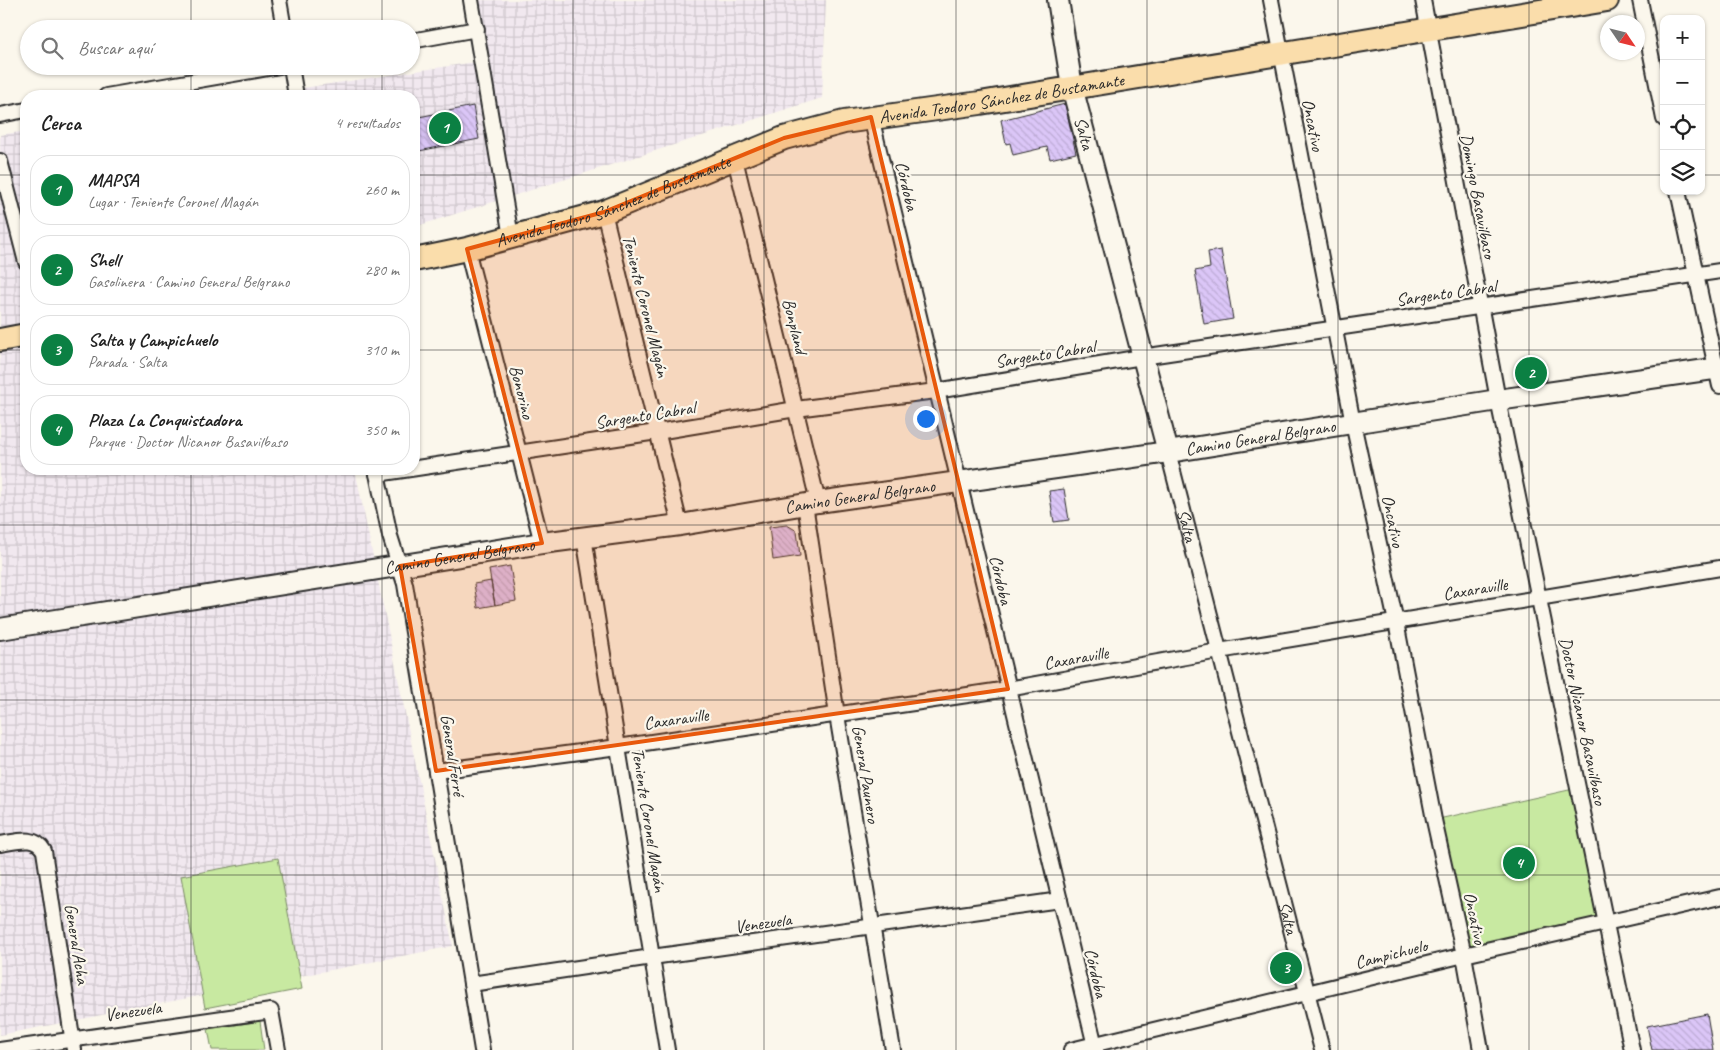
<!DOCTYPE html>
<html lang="es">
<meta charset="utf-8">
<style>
:root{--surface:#fff;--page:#f6f6f6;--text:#222;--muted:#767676;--line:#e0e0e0;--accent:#0b8043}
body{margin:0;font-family:Caveat,sans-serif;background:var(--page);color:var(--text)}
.controls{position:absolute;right:15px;top:15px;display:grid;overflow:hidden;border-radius:10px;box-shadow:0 1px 4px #0004}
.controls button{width:45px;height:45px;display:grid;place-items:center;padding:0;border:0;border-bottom:1px solid var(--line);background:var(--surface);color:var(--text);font:25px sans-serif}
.compass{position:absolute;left:1600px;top:15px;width:45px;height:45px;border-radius:50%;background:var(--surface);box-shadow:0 1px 4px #0004;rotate:125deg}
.you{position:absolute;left:925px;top:418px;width:18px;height:18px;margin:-12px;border:4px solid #fff;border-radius:50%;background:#1a73e8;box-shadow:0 0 0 8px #1a73e833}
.badge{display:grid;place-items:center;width:32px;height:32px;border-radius:50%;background:var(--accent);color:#fff;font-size:16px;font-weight:700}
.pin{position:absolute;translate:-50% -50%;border:2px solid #fff;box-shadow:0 1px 5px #0006}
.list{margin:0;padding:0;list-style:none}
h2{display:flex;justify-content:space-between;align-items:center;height:65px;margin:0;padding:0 20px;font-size:21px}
h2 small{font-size:16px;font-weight:400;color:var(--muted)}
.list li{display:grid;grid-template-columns:32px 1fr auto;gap:15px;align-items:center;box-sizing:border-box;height:70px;margin:0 10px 10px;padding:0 10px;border:1px solid var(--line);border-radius:20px}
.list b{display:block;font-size:19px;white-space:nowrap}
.list p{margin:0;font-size:16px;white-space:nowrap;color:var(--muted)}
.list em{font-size:16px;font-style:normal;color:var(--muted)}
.icon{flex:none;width:28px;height:28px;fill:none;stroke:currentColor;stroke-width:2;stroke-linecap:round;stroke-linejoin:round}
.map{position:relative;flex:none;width:1720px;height:1050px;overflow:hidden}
.search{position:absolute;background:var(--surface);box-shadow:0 1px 4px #0004;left:20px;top:20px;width:400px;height:55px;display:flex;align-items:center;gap:12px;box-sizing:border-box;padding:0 18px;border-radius:28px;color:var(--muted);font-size:19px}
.panel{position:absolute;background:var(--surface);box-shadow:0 1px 4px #0004;left:20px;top:90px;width:400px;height:385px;border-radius:20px}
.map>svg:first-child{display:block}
</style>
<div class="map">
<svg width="1720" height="1050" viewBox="0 0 1720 1050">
<defs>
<pattern id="industrial-grid" width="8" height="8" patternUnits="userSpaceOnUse" patternTransform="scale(1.25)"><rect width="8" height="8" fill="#f1e8ef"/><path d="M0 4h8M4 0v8" fill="none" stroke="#cfc7cd"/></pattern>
<pattern id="building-back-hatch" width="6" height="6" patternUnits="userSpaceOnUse" patternTransform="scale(1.25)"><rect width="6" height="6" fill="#dbc6f7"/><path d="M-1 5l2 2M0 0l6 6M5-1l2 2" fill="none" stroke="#bcaad4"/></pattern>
</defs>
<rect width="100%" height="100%" fill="#fbf7ec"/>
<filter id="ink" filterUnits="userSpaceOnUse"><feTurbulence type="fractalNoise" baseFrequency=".02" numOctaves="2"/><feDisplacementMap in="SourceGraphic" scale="10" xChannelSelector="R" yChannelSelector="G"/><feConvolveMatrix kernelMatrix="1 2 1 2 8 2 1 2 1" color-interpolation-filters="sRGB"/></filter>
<g filter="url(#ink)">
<path fill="url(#industrial-grid)" d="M469 0H826L822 98 414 227V96H250L489 60Z
M26 131V469H355L453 946 0 1035V135Z"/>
<path fill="#c8e9a1" stroke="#7a8a66" d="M1578 788 1607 924 1464 955 1434 820Z
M278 858 302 989 205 1008 181 876Z
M260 1021 264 1050H212L208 1029Z"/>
<path fill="url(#building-back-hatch)" stroke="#2b2b2b" d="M1065 104 1076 153 1050 159 1047 147 1013 155 1010 143 1006 144 1001 120Z
M473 106 479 139 414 152V118Z
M1221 250 1233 319 1204 324 1195 271 1210 268 1208 252Z
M1545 364 1547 380 1518 383 1516 366Z
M1064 489 1069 520 1054 522 1049 491Z
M787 525 797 531 800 556 773 560 769 527Z
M510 566 516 601 495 605 489 570Z
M491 581 495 605 478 608 474 584Z
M1707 1014 1713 1050H1652L1647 1026Z"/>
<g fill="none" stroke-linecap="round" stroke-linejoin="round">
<g stroke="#2b2b2b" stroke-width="18">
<g id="street">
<path d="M279 0 284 29"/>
<path d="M471 0 511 237"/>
<path d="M1271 0 1353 423 1396 622 1434 820 1464 955 1481 1050"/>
<path d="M1423 0 1498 400 1632 1050"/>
<path d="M1640 0 1664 119"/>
<path d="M411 41 477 29"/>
<path d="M291 66 296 96"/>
<path d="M106 96 280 66"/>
<path d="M0 115 26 110"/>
<path d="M871 117 1096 1050"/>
<path d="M735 159 818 502"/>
<path d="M0 161 26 262"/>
<path d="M1678 191 1720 386"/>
<path d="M604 212 680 525"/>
<path d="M467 249 542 543"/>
<path id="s1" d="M1168 452 1322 1050"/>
<path d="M376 469 390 536 405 584 482 1050"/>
<path d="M377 474 657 432 796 409 936 391 1142 357 1720 271"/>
<path d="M805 504 837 715 893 1050"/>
<path d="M584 537 667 1050"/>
<path d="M436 771 618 747 1008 689 1219 651 1720 568"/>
<path d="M0 844C16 842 35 834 44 851L74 1050"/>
<path d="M471 984 652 957 1060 900"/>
<path d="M0 1050 271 1011 278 1050"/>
<path d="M1071 1050 1464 955 1720 897"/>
</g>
</g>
<g stroke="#2b2b2b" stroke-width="24">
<g id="secondary">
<path id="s2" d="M1058 0 1072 87 1168 452"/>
<path id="s3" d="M0 629 542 543 680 525 818 502 1168 452 1498 400 1720 368"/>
</g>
</g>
<g stroke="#2b2b2b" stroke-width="26">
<g id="primary">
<path id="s4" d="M414 260 467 249 604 212 784 138 844 122 980 103 1607 0"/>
<path d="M0 340 26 335"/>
</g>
</g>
<use href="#street" stroke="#fbf7ec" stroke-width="14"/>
<use href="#secondary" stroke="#fbf7ec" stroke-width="20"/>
<use href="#primary" stroke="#faddab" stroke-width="22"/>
</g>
</g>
<path fill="#e8590c" fill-opacity="0.2" stroke="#e8590c" stroke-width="4" stroke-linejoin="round" d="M871 117 1008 689 436 771 400 566 542 543 467 249 604 212 784 138Z"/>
<path fill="none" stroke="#2b2b2b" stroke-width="1" stroke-opacity="0.55" d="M191 0V29M382 0V29M573 0V1050M764 0V1050M956 0V1050M1147 0V1050M1338 0V1050M1529 0V1050M191 66V96M382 66V96M0 175H26M414 175H1664M1701 175H1720M0 350H26M414 350H1720M191 469V1050M382 469V1050M0 525H1720M0 700H1720M0 875H1720"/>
<g text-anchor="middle" stroke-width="4.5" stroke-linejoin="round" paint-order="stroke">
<g font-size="18" fill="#2b2b2b" stroke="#fbf7ec">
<text dy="6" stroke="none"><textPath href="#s4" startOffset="612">Avenida Teodoro Sánchez de Bustamante</textPath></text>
<text transform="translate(1313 125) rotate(79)" y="6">Oncativo</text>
<text dy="6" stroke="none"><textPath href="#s2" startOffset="136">Salta</textPath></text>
<text transform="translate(907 186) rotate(77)" y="6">Córdoba</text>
<text transform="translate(1478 196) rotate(79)" y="6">Domingo Basavilbaso</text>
<text dy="6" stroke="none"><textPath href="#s4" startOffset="208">Avenida Teodoro Sánchez de Bustamante</textPath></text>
<text transform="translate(1446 293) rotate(-8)" y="6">Sargento Cabral</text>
<text transform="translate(646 306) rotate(76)" y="6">Teniente Coronel Magán</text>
<text transform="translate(795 326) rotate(76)" y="6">Bonpland</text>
<text transform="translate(1045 354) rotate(-9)" y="6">Sargento Cabral</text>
<text transform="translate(522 392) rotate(76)" y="6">Bonorino</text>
<text transform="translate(645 415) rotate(-9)" y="6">Sargento Cabral</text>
<text dy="6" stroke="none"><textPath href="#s3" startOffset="1275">Camino General Belgrano</textPath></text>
<text dy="6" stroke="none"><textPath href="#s3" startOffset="870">Camino General Belgrano</textPath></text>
<text transform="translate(1393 521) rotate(78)" y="6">Oncativo</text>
<text dy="6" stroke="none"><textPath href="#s1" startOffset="76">Salta</textPath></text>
<text dy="6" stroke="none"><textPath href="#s3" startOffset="465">Camino General Belgrano</textPath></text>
<text transform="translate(1001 580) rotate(77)" y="6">Córdoba</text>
<text transform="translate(1475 589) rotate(-9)" y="6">Caxaraville</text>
<text transform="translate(1076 658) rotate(-10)" y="6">Caxaraville</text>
<text transform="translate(676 719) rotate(-8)" y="6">Caxaraville</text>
<text transform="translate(1583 721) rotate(78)" y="6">Doctor Nicanor Basavilbaso</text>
<text transform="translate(453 755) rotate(81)" y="6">General Ferré</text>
<text transform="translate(866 774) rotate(81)" y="6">General Paunero</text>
<text transform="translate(649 820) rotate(81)" y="6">Teniente Coronel Magán</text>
<text dy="6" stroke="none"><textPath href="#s1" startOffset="481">Salta</textPath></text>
<text transform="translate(1475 918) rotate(78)" y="6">Oncativo</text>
<text transform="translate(763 923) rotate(-8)" y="6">Venezuela</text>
<text transform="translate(77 944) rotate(81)" y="6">General Acha</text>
<text transform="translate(1391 954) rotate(-14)" y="6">Campichuelo</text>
<text transform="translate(1096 973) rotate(77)" y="6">Córdoba</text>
<text transform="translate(133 1011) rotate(-8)" y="6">Venezuela</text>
</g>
</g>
</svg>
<div class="controls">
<button>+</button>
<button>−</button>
<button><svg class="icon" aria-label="locate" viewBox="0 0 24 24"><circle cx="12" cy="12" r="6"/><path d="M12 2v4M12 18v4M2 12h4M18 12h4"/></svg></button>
<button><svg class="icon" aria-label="layers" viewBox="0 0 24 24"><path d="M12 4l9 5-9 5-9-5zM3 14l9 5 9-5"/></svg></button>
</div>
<svg class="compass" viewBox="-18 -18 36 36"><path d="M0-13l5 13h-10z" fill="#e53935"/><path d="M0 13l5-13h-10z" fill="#767676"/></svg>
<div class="you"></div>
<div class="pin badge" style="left:445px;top:128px">1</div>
<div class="pin badge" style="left:1531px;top:373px">2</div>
<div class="pin badge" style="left:1286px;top:968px">3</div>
<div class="pin badge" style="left:1519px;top:863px">4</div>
<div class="search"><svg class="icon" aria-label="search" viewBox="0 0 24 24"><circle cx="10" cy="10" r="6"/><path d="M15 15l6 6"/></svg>Buscar aquí</div>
<section class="panel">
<h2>Cerca<small>4 resultados</small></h2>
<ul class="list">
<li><span class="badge">1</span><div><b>MAPSA</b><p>Lugar · Teniente Coronel Magán</p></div><em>260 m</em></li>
<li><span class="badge">2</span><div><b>Shell</b><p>Gasolinera · Camino General Belgrano</p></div><em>280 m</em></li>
<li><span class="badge">3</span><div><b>Salta y Campichuelo</b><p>Parada · Salta</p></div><em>310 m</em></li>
<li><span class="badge">4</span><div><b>Plaza La Conquistadora</b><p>Parque · Doctor Nicanor Basavilbaso</p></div><em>350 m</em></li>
</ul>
</section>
</div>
